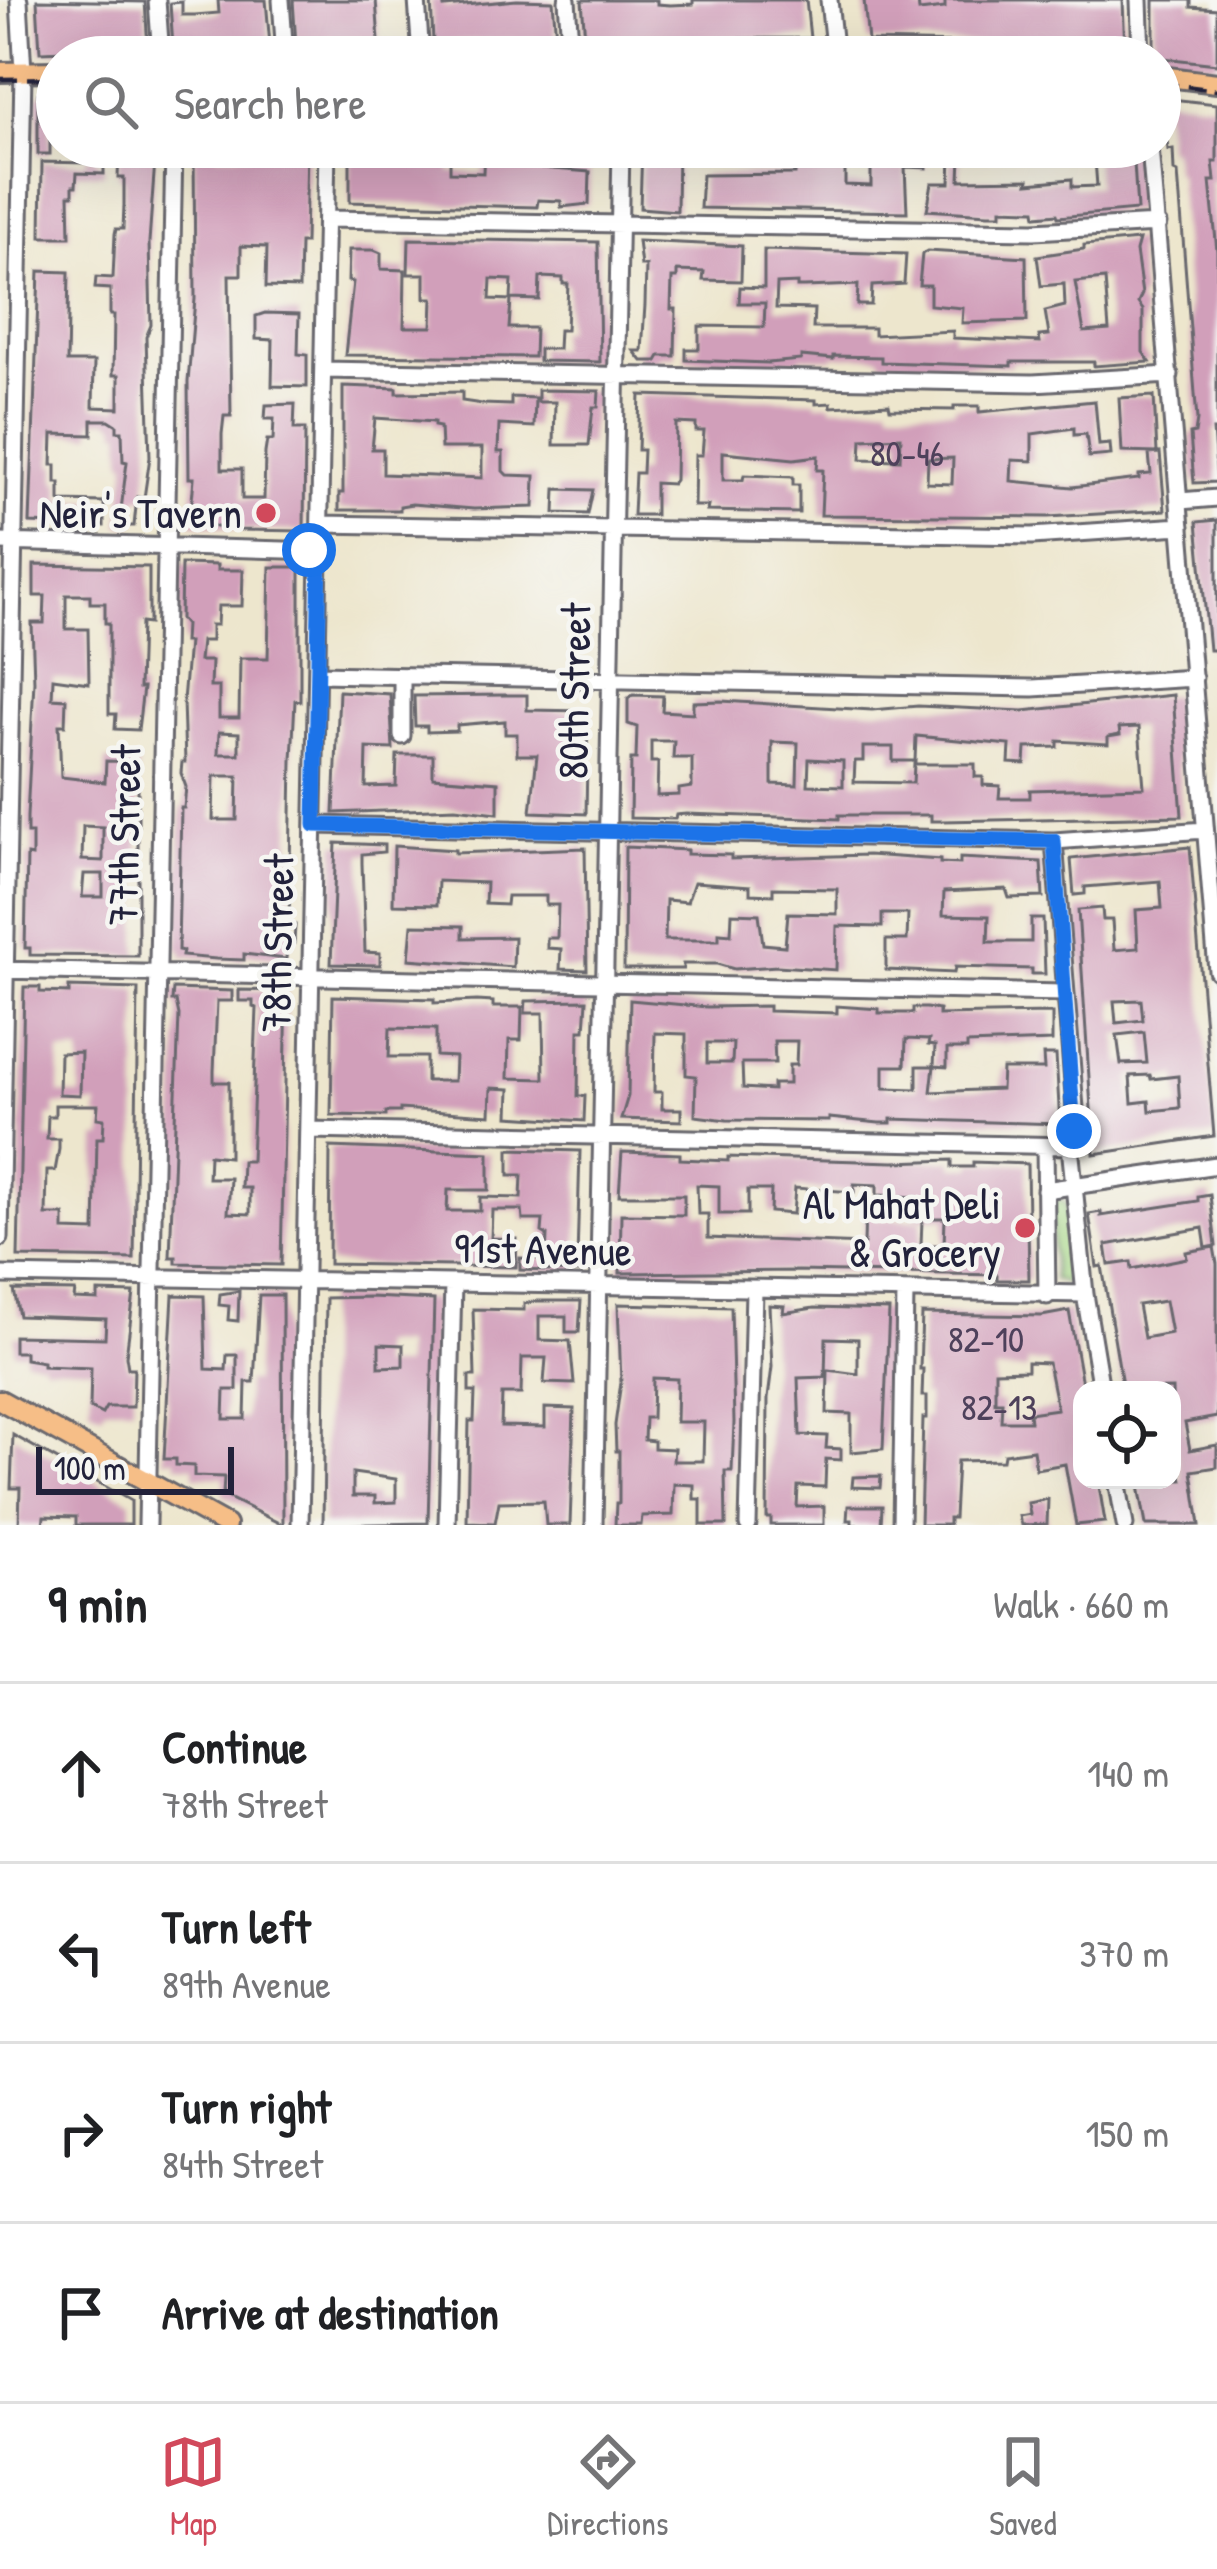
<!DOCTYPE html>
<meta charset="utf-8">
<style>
:root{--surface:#fff;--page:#f6f6f6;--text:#202124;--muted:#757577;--line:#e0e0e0;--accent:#d1495b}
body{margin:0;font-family:"Patrick Hand",sans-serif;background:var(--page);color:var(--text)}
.controls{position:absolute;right:36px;bottom:36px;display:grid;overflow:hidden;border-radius:24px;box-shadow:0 12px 48px #0002}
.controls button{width:108px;height:108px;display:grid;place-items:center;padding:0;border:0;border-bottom:3px solid var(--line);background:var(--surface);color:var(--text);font:60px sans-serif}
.scale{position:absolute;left:36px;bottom:30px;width:198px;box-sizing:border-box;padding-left:12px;border:6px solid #22223b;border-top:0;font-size:33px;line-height:42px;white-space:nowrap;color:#22223b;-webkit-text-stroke:9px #f6f6f2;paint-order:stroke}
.stop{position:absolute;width:36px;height:36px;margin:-27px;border:9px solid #1a73e8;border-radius:50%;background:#fff}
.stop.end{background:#1a73e8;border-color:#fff;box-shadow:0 3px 12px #0008}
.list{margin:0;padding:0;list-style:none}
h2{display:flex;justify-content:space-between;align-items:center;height:156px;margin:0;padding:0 48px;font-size:51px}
h2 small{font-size:39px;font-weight:400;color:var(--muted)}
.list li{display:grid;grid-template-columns:78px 1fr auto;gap:36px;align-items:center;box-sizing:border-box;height:180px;padding:0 48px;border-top:3px solid var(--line)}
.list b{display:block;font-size:45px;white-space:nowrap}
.list p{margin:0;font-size:39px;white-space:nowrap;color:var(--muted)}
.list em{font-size:39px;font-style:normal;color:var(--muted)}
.icon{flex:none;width:66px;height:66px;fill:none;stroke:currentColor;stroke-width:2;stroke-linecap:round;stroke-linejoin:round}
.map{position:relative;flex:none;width:1217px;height:1525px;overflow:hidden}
.search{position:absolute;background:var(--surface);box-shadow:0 12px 48px #0002;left:36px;right:36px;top:36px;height:132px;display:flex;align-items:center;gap:30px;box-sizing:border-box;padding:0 42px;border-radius:66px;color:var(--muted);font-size:45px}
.sheet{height:876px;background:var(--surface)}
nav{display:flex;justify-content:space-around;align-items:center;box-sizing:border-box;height:168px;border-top:3px solid var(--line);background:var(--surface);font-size:33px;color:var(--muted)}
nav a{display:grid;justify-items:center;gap:6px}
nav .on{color:var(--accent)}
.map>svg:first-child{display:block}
</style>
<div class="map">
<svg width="1217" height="1525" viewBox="0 0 1217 1525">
<rect width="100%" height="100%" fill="#f6f6f2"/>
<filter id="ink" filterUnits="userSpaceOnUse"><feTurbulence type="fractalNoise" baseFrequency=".00833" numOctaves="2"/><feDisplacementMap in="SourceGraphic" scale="24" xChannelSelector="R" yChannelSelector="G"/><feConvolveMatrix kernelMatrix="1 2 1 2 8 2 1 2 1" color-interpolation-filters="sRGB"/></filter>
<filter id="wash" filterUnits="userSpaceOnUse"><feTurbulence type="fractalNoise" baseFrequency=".004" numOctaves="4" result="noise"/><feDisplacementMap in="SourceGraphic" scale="48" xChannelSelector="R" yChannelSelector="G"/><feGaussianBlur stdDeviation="2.7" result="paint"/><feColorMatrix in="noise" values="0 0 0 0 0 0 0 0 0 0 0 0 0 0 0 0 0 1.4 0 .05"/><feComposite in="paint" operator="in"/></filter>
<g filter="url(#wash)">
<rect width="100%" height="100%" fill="#ede6cd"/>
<path fill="#a7d887" stroke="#647d61" stroke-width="3" d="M1056 1199 1066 1203 1071 1279 1066 1284 1053 1279 1052 1205Z"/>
<g id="blocks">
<path fill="#d19fba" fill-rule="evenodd" d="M37 0 145 2 148 48 40 52Z
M218 0H266L270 45 173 47 170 3 182 2V15H195L219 13Z
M293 0H376L379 41 296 44Z
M431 0H443L444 7 517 0 553 1 556 38 433 42Z
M582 0H657V4L670 5 693 4V0H806L810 38 585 39Z
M864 0H918L919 11 945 8V0H1123L1125 53 1017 44 868 41Z
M1154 0H1191V7L1217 9V64L1154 57Z
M38 94H57V126H50V154H38Z
M1162 98 1217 104V162H1213L1215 181H1210L1217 251V430H1213L1217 482 1194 483 1190 434 1195 433 1197 420 1178 173 1174 171 1173 149 1168 150Z
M136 147H156L149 242 151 325 146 337 150 457 144 498 137 497 134 526H119L127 462 123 461 122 431H117V425L109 420H92V435L53 434 52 465H56V483H60V501L104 502V526L30 523 39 271 69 272 67 362H94L93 407 119 408V375H113L114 315H110V289L95 288 96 277 113 278 115 234 116 229H123L124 205V178H118L119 153H135Z
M194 147H216V155H250V147H307L305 243H300L299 288 266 287 267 247 241 246V275H229L231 416H224L222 434V469H242V499H264L265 453 267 440H273L274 419H265L266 405 295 404 294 429H305L304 531 236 530 190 523 194 478H189L188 382 195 299Z
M393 147H450V172L483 173 484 147 542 148V168L590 172 589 204 561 207V201L538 200 537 207 350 202V159L393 160Z
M642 147H678L677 211 640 208Z
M806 147H822L823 154H845V185L871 186V147H898V154L927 155V168L905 167 907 212 700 208 702 175 795 174V153H806Z
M1034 147H1065V155L1034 158Z
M1094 147H1133L1137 210 1058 217 1057 214 1036 216 1035 210 1001 209V214H988L927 210 932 183H950L951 155 961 156 960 180 1029 179 1028 183 1072 179V187L1097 186Z
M86 157H98L97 164H104V174L77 173 76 186H73V195H69L70 237H41L42 162 86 163Z
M409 239 598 242 600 362 539 361V349H558L559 330H566L568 284H563V278L540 277 539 300 511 299 512 280 491 279 490 299 511 300 509 328H535L534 357 345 355 353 282 348 281 349 250H374L381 253V269L405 270 404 327H432L433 298H425V274H408Z
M1139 240 1136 251 1142 294 1138 303 1143 310V352L1150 362 1094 366V362H1011V366L881 362V357L833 356V359L801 356V360L768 363 686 360V349H699V326L764 327 765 303H739L740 287 764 288V250L906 254 904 284 872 286 871 305H857L858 285 804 287H797V283L777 284 776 308 814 309 813 328H874V335L953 331V338L1040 342 1039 336 1049 335 1045 311 1065 306 1064 284 1041 286 1037 256 1084 249V245ZM1105 279 1109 330 1084 332 1075 282Z
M638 241 742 246 741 281 703 280 704 272 677 271V278H672L671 309H676L675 356H660L657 361H642L634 351H642L645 305 646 266H641Z
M927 251 1026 257 1027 321 962 323 963 308 930 305V285H919L922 254Z
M265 313 299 314 298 354 307 355V387L272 386 273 340 256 339V316Z
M343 386 397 388V393L462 392V401L482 404 511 405V397L535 398 534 427 499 425 498 452H503V471L507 475 535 476 534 507 474 509 412 504 400 506V510H339V493H343ZM375 418 434 422V426L440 427 441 448H482V478L383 474V449H372Z
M538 390 599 391 598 407H593L589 445H554L555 402H538Z
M640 395 816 400V404L831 403V407L889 404 890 409 954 410V406H979V412L1095 401 1099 445 1110 444 1111 455 1089 457 1086 434 1074 435V428L1032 434V461L1012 460 1011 481 1072 487 1139 479V475L1151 474 1149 454 1160 453 1165 510 1048 517 821 515 823 470H817L818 456 794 459 723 452V480H743L744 475 793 477V485H799V513L707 511 708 506H694L695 455H702L704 431H696V424L676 423 675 480 672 484 655 483V515H633L635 473H642L643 450H638ZM901 437 900 460 861 459 862 439ZM953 458 952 484 927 483 928 459Z
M1154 396 1157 453 1122 452 1119 398Z
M556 489 593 490 588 514 555 513Z
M1217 520V650H1209L1197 522Z
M181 564 217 565V570H243L242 606H218L217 625H211V641H201L199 661H211L210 687H219V718H239L240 658H268L270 567H300V701L295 700 292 760 289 925H295L294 943H287L286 959 244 954V960L216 959 182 956 183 951 178 950 181 808H184L186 787 181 773 182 762H185L183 701 188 642H184L185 625 180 619ZM219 732 239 733V754H218ZM214 776H238L237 820H213Z
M34 565 149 567V624L141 623 139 688H143L138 730 115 729 116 714H109V623H105V603H90V595H66V629H88L89 683 53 678 52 698 66 699 65 725H59L61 777 105 782 106 761 138 762V956L30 955V948H25L27 855 32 856V833H27V817L34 681 32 623H44L45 596H34ZM83 826 103 827V861L82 860ZM84 874H103V897H82Z
M339 691 390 694 393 749 367 748 366 787 396 786 397 755H433V777L498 782V813L455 808 334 813Z
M506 695H527V710L588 711 586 814 531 812 537 755H517V734H505V721L457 725V731L427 732V726H415L414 696Z
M633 695 663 696 662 711 693 713V702L721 701 872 710 918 706 1023 711 1173 695 1182 816 942 821H931V815H839V819L686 814 676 815 675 819 630 818 631 759H636L637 727 628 724V698ZM1139 727 1144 787 1030 790V798H999L1000 786 983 785V777H975V764H914L913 783 854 782 855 761H863V747H893V761H915L916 736 1010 745 1009 763 1025 764 1026 748 1058 747V741L1108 744V737L1120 735 1119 728ZM651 741H674L673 758H692V787L679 789V795L657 796 658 762H651ZM772 742 798 743 797 785 772 784ZM809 759 843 761V786L808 785Z
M336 843 384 845V852L362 854V863L365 952 380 953V965L331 964Z
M394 846 455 850V853L585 848 587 970 560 969 561 949 547 948V938H557L558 905H546V896H507L506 905 485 904 486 883 438 881 437 905 393 904Z
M625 847 687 850V854L731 855V859L868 855 940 860V863L960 864V858L1041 862 1043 897 1009 898 1006 889 944 892 943 915 989 916 988 942H1031V919H1043L1045 974H1032V969L955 967 954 973 886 970V940H907L908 914H882V927L837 926 836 970 777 966 734 969 717 964H683V969H624ZM694 882 750 886V894L773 895V888L837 889V914L788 913 785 946 763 944 759 914 732 913 731 934 719 933V940H665L666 900 687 902Z
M1190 847 1214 1136 1094 1154 1078 910 1102 908 1103 920H1112L1114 950 1138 948 1136 910 1162 908 1160 881 1085 887V894L1074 895 1071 859ZM1141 1000 1143 1020 1116 1023 1114 1001ZM1144 1032 1147 1063 1121 1064 1117 1035ZM1150 1075 1151 1079 1178 1076 1180 1108 1150 1111 1149 1101 1132 1103 1130 1076Z
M412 925 463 926V938L514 937 513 967 409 959Z
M24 987H40V992L69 993V987L138 989 134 1259 18 1257ZM81 1052 80 1095 59 1094 60 1053ZM55 1105H98L97 1118 104 1119 103 1138H97L95 1231 64 1230V1215H46L47 1171H55L59 1149V1139H47L48 1116H55Z
M173 989 232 991V1001H217L214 1071V1082H229V1157L209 1155 208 1178H230L228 1213 250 1214V1188H241L242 1161H251L257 1008 253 1007V1001H239V990L287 991 281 1265 176 1263V1257H170L179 1015 176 1001H172Z
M333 996 434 999V1003L477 1001 493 1002V1007H522L521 1040H509L508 1078 544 1079 543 1013H525L526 1001 587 1000 585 1030H579L578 1096H585L584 1121 509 1116 510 1089 491 1088 490 1115 400 1109V1112H386V1116L331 1115ZM390 1028 436 1029V1056L455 1057 454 1081H426V1057H389Z
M630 1000 707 1007 769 1006V1011L837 1013V1006L879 1009V1013H913V1008H926L939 1010V1015L1052 1013V1041L967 1044V1049H947V1067L934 1066 935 1046 928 1045 929 1040 906 1039 905 1066H884V1088L917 1089V1066H934L931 1092 1001 1089 1002 1069H1044L1043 1055H1056L1060 1124 891 1119V1123H879L829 1118V1121L727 1120 695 1116 696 1076 686 1075V1034L655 1033 654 1092H662V1109H681V1121L621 1119 628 1096ZM774 1041H797L796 1065H789V1084H773V1090L743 1088 742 1063H775ZM707 1043H733L732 1063H707Z
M330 1147 489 1153V1190H448L447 1211H480V1197L521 1198 522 1175H509V1149L580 1151 577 1260H581V1272L520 1270V1258L546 1259 547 1235 542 1232 543 1220H523L522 1210H492L491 1238 517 1239 516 1267 329 1264Z
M622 1152 680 1154V1159L728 1161V1157L894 1162 952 1160V1167H973V1162L1027 1164 1029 1280H997V1275L798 1271 620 1273 621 1214 684 1215V1195H619ZM854 1184 877 1185V1195L916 1197 915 1218H945L944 1245H921L922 1220 876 1219V1209H865L864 1244 708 1238V1214H698L697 1185 719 1186V1214H748V1190H771L770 1212 793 1214 795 1188 854 1192Z
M1210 1195 1216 1246 1206 1248 1203 1228 1106 1245 1109 1265 1131 1262 1132 1269 1187 1258 1186 1252 1214 1247 1217 1264V1417L1185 1423 1190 1450 1217 1445V1467L1192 1471 1200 1525H1146L1138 1480H1182L1173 1428 1172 1389 1123 1390 1102 1266 1097 1267 1089 1214 1101 1212V1216L1198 1201V1197ZM1165 1301 1171 1333 1144 1338 1138 1305Z
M14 1290 75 1291 74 1299 98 1300V1292L134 1293 126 1356 128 1368H134L133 1407H106L102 1414 90 1408 91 1368 43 1366V1362L25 1359V1352H14V1336L105 1338 106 1319 19 1316Z
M239 1291 238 1321 228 1320 229 1306 219 1305 220 1294Z
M173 1295 204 1296 206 1369 226 1370 227 1355H237V1390H225L224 1419H245L246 1382H254L259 1295H282L283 1525 223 1495 224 1477 194 1476V1466L176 1465V1459H164Z
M370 1297 434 1300 428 1523 323 1525 326 1298ZM379 1344 403 1345V1366L379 1367ZM353 1473 396 1479V1502L375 1503V1496H353Z
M537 1301H581L579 1332H566V1316H539V1340L570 1341 574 1384 544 1383 546 1358H522L521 1394H502L501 1426 545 1427V1408L574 1409 570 1525H546L544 1501 499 1502 495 1523 467 1522 469 1421H474L475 1392H469V1376H475L473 1309 524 1310V1304Z
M618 1304 731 1307 734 1422 732 1471H725L726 1525H701V1499H694V1485L674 1484 673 1515 642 1516 641 1525H615L616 1503H619V1451H616L615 1425 621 1382ZM653 1378 677 1379 676 1422H704L703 1461H673L674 1449 654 1448V1441L644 1440 645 1418H652Z
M769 1305 784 1306 783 1313 814 1308 889 1310 883 1449 851 1452V1414L827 1413 828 1370 858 1374V1339L826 1338 825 1377 798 1378 800 1435 827 1436 826 1448 841 1449V1460L826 1459 825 1487 798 1486 797 1507 824 1506V1525H771V1518H767L768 1398 772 1367Z
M1069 1311 1083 1390 1082 1480H1098L1105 1522 1076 1525 1065 1464 1036 1469 1033 1450 1004 1454 1003 1460 957 1461 954 1518H949V1525H920L923 1418H927V1396H922L923 1369H920L922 1314 1042 1316ZM1027 1362 1048 1363 1057 1409 1029 1413 1030 1421H1001L1002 1402H995V1371L1027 1370Z
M13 1435 131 1501V1525H76V1517L44 1516 43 1525H19L20 1488H11Z
M881 1476 880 1488 852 1487 853 1477Z
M1048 1499 1047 1524 1021 1525 1019 1516 1030 1514 1028 1503Z
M848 1506H882L881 1525H852V1520H847Z"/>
</g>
</g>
<g filter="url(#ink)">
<use href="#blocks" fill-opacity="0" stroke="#69676e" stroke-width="3"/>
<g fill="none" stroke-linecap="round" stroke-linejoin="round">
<g stroke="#69676e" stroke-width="21">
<path id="minor" d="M157 0 161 57
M281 0 285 57
M417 0 421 57
M567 0 571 57
M829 0 835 57
M1139 0 1141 57
M1150 147 1217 971
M327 219 1034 231 1158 224
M324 370 1033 383 1170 375
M1180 501 1217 498
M321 524 1032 536 1181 526
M0 542 320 551
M318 674 1033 688 1194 678
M402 736V676
M315 825 1054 841 1205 830
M1054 841 1076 1121 1070 1146 1085 1294 1101 1390
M0 970 1065 993
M309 1130 1070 1146
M1045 1146 1047 1296
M1045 1190 1217 1165
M0 1238 23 72 19 0
M0 1275 1085 1294
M1117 1480 1125 1525
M147 1525 174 147
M300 1525 327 147
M447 1525 453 1283
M594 1525 621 147
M748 1525 754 1290
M901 1525 905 1293"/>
</g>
<g stroke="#69676e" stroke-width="24">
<path id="major" d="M580 57H643
M0 72 57 71
M1160 76 1217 83
M0 1400 226 1525"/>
</g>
<use href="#minor" stroke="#fff" stroke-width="15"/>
<use href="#major" stroke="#f6be87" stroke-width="18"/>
<path stroke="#22223b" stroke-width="4.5" stroke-dasharray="18 9" stroke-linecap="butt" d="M266 57 559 48 1059 57
M0 79 57 78
M1160 83 1217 90"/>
</g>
</g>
<g fill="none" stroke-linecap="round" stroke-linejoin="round" filter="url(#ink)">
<path stroke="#1a73e8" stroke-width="15" d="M309 550 320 551 315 825 1054 841 1074 1131"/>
</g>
<g fill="#d1495b" stroke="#f6f6f2" stroke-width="4.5">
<circle cx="266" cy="513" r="12"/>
<circle cx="1025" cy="1228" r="12"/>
</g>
<g text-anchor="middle" stroke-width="9" stroke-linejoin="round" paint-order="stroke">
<g font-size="36" fill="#4e415b">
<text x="907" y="466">80-46</text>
<text x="986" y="1352">82-10</text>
<text x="999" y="1420">82-13</text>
</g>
<g font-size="42" fill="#22223b" stroke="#f6f6f2" text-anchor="end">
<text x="242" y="528">Neir's Tavern</text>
<text x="1001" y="1219">Al Mahat Deli<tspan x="1001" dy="48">&amp; Grocery</tspan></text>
</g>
<g font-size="42" fill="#22223b" stroke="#f6f6f2">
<text transform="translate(574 691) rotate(-89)" y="15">80th Street</text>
<text transform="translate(124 835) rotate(-89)" y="15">77th Street</text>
<text transform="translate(277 943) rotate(-89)" y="15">78th Street</text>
<text transform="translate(543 1249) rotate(1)" y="15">91st Avenue</text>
</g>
</g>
</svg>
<div class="controls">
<button><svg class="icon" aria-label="locate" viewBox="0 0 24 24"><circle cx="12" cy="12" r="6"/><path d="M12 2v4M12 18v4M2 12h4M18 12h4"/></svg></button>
</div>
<div class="scale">100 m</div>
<div class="stop" style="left:309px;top:550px"></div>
<div class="stop end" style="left:1074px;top:1131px"></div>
<div class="search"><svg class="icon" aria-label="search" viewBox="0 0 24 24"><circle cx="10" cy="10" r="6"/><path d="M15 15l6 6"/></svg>Search here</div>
</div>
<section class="sheet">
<h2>9 min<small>Walk · 660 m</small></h2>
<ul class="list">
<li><svg class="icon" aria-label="ahead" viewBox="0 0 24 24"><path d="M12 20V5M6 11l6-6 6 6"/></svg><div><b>Continue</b><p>78th Street</p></div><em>140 m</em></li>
<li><svg class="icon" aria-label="left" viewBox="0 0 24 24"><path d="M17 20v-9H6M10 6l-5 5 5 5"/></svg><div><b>Turn left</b><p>89th Avenue</p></div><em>370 m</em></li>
<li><svg class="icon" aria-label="right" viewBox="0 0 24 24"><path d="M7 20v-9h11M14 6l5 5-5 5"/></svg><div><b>Turn right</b><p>84th Street</p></div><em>150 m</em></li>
<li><svg class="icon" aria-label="arrive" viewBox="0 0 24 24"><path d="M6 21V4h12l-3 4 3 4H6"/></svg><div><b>Arrive at destination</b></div></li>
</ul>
</section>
<nav>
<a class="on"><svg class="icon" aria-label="map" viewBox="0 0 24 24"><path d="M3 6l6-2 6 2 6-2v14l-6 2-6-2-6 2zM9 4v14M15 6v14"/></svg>Map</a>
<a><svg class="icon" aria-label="directions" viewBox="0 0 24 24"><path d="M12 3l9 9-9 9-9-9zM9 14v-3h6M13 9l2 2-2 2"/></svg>Directions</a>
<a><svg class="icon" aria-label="saved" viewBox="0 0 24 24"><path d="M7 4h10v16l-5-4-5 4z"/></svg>Saved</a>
</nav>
